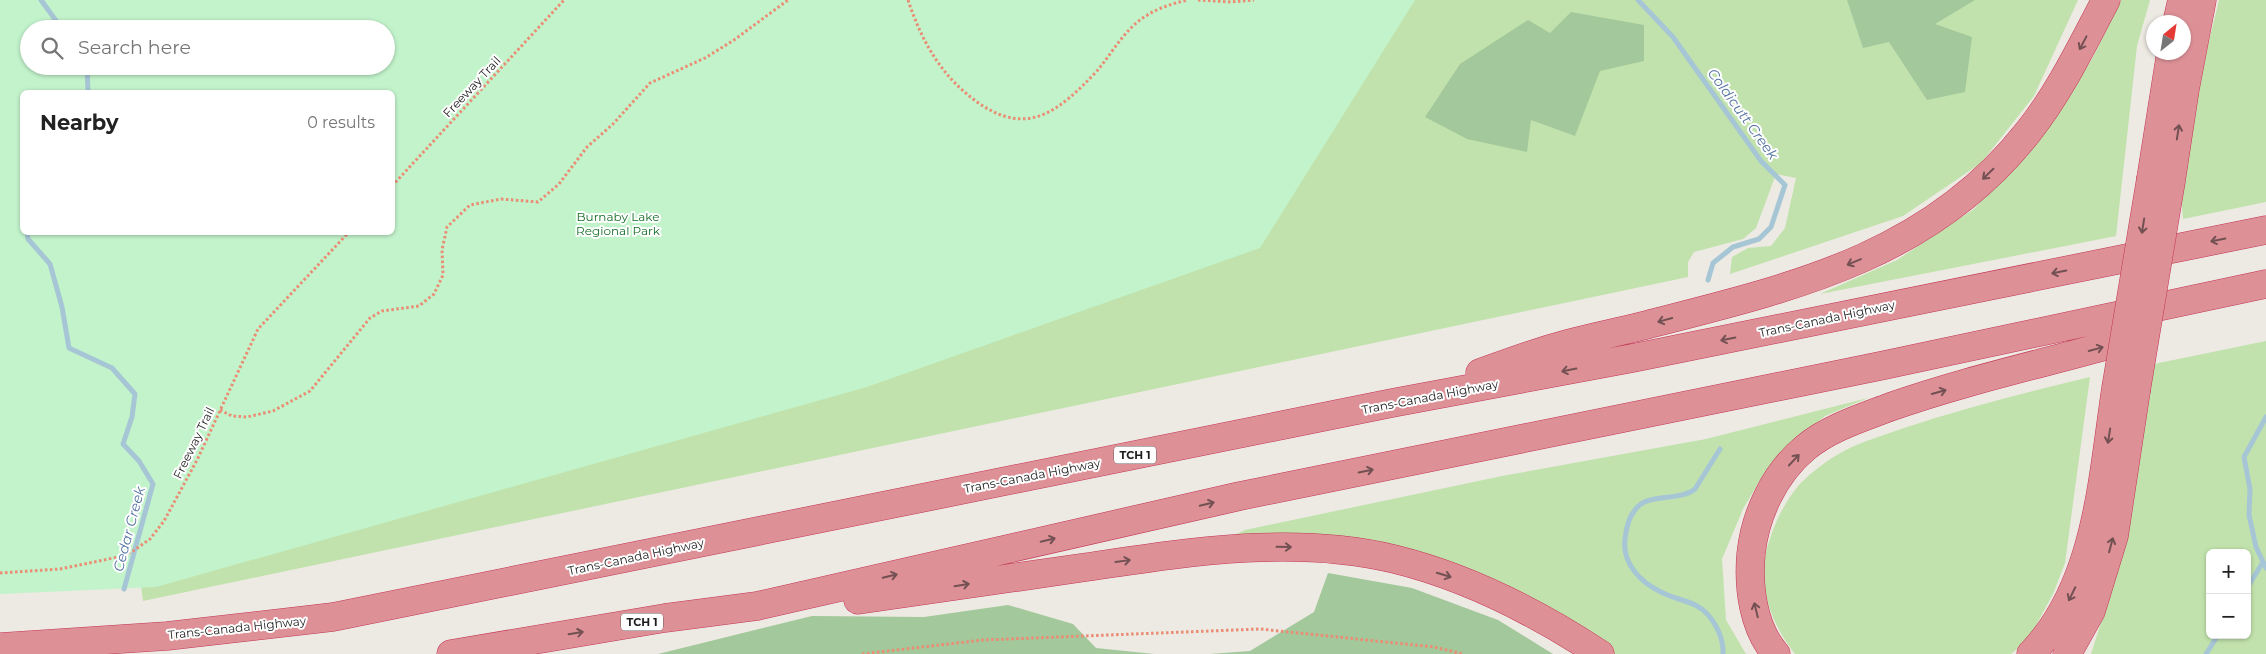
<!DOCTYPE html>
<meta charset="utf-8">
<style>
:root{--surface:#fff;--page:#f2f2f2;--text:#222;--muted:#767676;--line:#e0e0e0}
body{margin:0;font-family:Montserrat,sans-serif;background:var(--page);color:var(--text)}
.controls{position:absolute;right:15px;bottom:15px;display:grid;overflow:hidden;border-radius:8px;box-shadow:0 1px 4px #0004}
.controls button{width:45px;height:45px;display:grid;place-items:center;padding:0;border:0;border-bottom:1px solid var(--line);background:var(--surface);color:var(--text);font:25px sans-serif}
.compass{position:absolute;left:2146px;top:15px;width:45px;height:45px;border-radius:50%;background:var(--surface);box-shadow:0 1px 4px #0004;rotate:30deg}
.list{margin:0;padding:0;list-style:none}
h2{display:flex;justify-content:space-between;align-items:center;height:65px;margin:0;padding:0 20px;font-size:21px}
h2 small{font-size:16px;font-weight:400;color:var(--muted)}
.icon{flex:none;width:28px;height:28px;fill:none;stroke:currentColor;stroke-width:2;stroke-linecap:round;stroke-linejoin:round}
.map{position:relative;flex:none;width:2266px;height:654px;overflow:hidden}
.search{position:absolute;background:var(--surface);box-shadow:0 1px 4px #0004;left:20px;top:20px;width:375px;height:55px;display:flex;align-items:center;gap:12px;box-sizing:border-box;padding:0 18px;border-radius:28px;color:var(--muted);font-size:19px}
.panel{position:absolute;background:var(--surface);box-shadow:0 1px 4px #0004;left:20px;top:90px;width:375px;height:145px;border-radius:8px}
.map>svg:first-child{display:block}
</style>
<div class="map">
<svg width="2266" height="654" viewBox="0 0 2266 654">
<rect width="100%" height="100%" fill="#eceae2"/>
<path fill="#c1e2ac" fill-rule="evenodd" d="M1362 0H2078L2034 96 1981 163 1903 216 1730 274 1732 257 1748 248 1771 246 1785 228 1796 178 1776 174 1756 228 1743 239 1694 252 1688 262V277L143 601 123 444Z
M2121 0H2150L2137 46 2116 236 1820 294 1897 260 1974 209 2054 119 2092 59Z
M2219 0H2266V202L2183 219 2180 181 2193 106Z
M2266 341V654H2091L2122 557 2146 380 2154 364ZM2210 553H2247V635H2210Z
M2090 377 2065 563 2053 594 2028 640 2011 654H1795C1771 624 1756 583 1768 545 1775 522 1784 503 1799 485 1811 472 1829 459 1844 451 1862 441 1885 435 1904 428 1965 408 2028 392 2090 377Z
M1868 398 1825 416 1788 447 1763 475 1743 509 1722 559 1726 620 1746 654H1610L1496 587 1278 534 1234 535 1245 530 1502 476 1706 439Z"/>
<path fill="#a3c89b" d="M1847 0H1975L1935 24 1972 37 1965 92 1927 100 1889 42 1863 48Z
M1571 12 1644 25V61L1600 71 1575 136 1531 120 1527 152 1467 139 1425 117 1460 64 1528 20 1550 33Z
M1328 573 1412 588 1498 620 1553 654H1210L1250 651 1314 612Z
M1008 605 1073 624 1096 648 1154 654H658L812 616 924 617Z"/>
<path fill="#c2f3cb" fill-rule="evenodd" d="M0 0H1415L1260 248 867 387 156 587 0 594ZM29 29H386V66H29ZM22 92H392V232H22Z"/>
<g fill="none" stroke-linecap="round" stroke-linejoin="round">
<path stroke="#a6c6d6" stroke-width="5" d="M41 0 62 29
M1638 0 1673 37 1761 161 1785 185 1771 227 1759 239 1733 247 1713 263 1708 280
M87 66 88 92
M27 232 28 239 50 264 62 307 69 348 112 368 135 394 132 417 123 444 139 461 153 484 124 589
M2266 417 2244 457 2250 489 2249 515 2256 547 2266 568
M1720 449 1695 489C1679 502 1647 492 1635 510 1629 517 1626 530 1625 539 1622 563 1640 582 1661 592 1672 598 1686 600 1697 606 1712 614 1724 636 1723 654
M2247 588 2263 562
M2206 654 2218 635"/>
<g stroke="#c53457" stroke-width="29">
<path id="motorway" d="M2177 22 2182 0
M2151 178 2171 52
M2171 181 2185 89 2202 0
M1480 373C1502 365 1524 357 1546 350 1577 340 1610 334 1642 326 1790 288 1929 258 2028 132 2060 92 2082 45 2106 0
M858 600C934 589 1011 578 1087 567 1188 552 1293 535 1394 559 1468 577 1536 612 1600 654
M0 647 167 636 333 617 1392 403 1633 358 2266 230
M451 654 665 618 757 606 1240 496 1880 366 2266 284
M1776 654C1753 628 1748 587 1751 554 1755 515 1774 474 1805 448 1829 428 1861 418 1890 407 1964 381 2041 364 2116 343L2145 330
M2031 654C2098 584 2102 479 2116 388
M2067 654 2091 611 2114 536 2136 391"/>
</g>
<path stroke="#eb8c74" stroke-width="3" stroke-dasharray="2.5 2.5" stroke-linecap="butt" d="M908 0C922 42 942 78 980 104 1029 137 1060 110 1096 72 1109 57 1119 39 1134 25 1149 11 1169 4 1188 0
M1198 0 1231 2 1254 0
M392 186 564 0
M220 410 232 416 247 417 273 411 310 391 370 318 382 311 419 306 434 294 443 275 442 250 447 227 470 205 501 199 538 202 559 184 587 147 613 124 650 83 705 58 734 40 788 0
M0 573 60 569 118 557 133 551 150 539 164 521 197 460 258 329 349 232
M862 654 983 640 1260 629 1434 647 1463 654"/>
<use href="#motorway" stroke="#dd9197" stroke-width="28"/>
<g stroke="#c53457" stroke-width="29" stroke-linecap="butt">
<path id="motorway-bridge" d="M2116 388 2151 178
M2136 391 2171 181"/>
</g>
<use href="#motorway-bridge" stroke="#dd9197" stroke-width="28"/>
</g>
<defs><path id="oneway-shaft" d="M-6 0H5M1.5-3L5.5 0L1.5 3" fill="none" stroke-width="1.6" stroke-linecap="round" stroke-linejoin="round" transform="scale(1.25)"/></defs>
<g stroke="#735153">
<use href="#oneway-shaft" transform="translate(2083 43) rotate(118)"/>
<use href="#oneway-shaft" transform="translate(2178 132) rotate(-81)"/>
<use href="#oneway-shaft" transform="translate(1988 174) rotate(136)"/>
<use href="#oneway-shaft" transform="translate(2143 226) rotate(99)"/>
<use href="#oneway-shaft" transform="translate(2218 240) rotate(168)"/>
<use href="#oneway-shaft" transform="translate(1854 262) rotate(157)"/>
<use href="#oneway-shaft" transform="translate(2059 272) rotate(169)"/>
<use href="#oneway-shaft" transform="translate(1665 320) rotate(165)"/>
<use href="#oneway-shaft" transform="translate(1728 339) rotate(168)"/>
<use href="#oneway-shaft" transform="translate(2096 349) rotate(-15)"/>
<use href="#oneway-shaft" transform="translate(1569 370) rotate(169)"/>
<use href="#oneway-shaft" transform="translate(1939 392) rotate(-16)"/>
<use href="#oneway-shaft" transform="translate(2109 436) rotate(99)"/>
<use href="#oneway-shaft" transform="translate(1794 460) rotate(-47)"/>
<use href="#oneway-shaft" transform="translate(1366 471) rotate(-12)"/>
<use href="#oneway-shaft" transform="translate(1207 504) rotate(-13)"/>
<use href="#oneway-shaft" transform="translate(1048 540) rotate(-13)"/>
<use href="#oneway-shaft" transform="translate(2111 545) rotate(-75)"/>
<use href="#oneway-shaft" transform="translate(1284 547) rotate(1)"/>
<use href="#oneway-shaft" transform="translate(1123 561) rotate(-8)"/>
<use href="#oneway-shaft" transform="translate(1444 575) rotate(17)"/>
<use href="#oneway-shaft" transform="translate(890 576) rotate(-13)"/>
<use href="#oneway-shaft" transform="translate(962 585) rotate(-9)"/>
<use href="#oneway-shaft" transform="translate(2072 594) rotate(116)"/>
<use href="#oneway-shaft" transform="translate(1756 610) rotate(-104)"/>
<use href="#oneway-shaft" transform="translate(576 633) rotate(-9)"/>
</g>
<g text-anchor="middle" stroke-width="4" stroke-linejoin="round" paint-order="stroke">
<g fill="#fff" stroke="#606060" stroke-width="1">
<rect x="1114" y="446.5" width="42" height="17" rx="4"/>
<rect x="621" y="613.5" width="42" height="17" rx="4"/>
</g>
<g font-size="11" font-weight="bold" fill="#1c1c1c">
<text x="1135" y="459">TCH 1</text>
<text x="642" y="626">TCH 1</text>
</g>
<g font-size="12" fill="#1c1c1c" stroke="#fff">
<text transform="translate(472 87) rotate(-47)" y="4">Freeway Trail</text>
<text transform="translate(1827 319) rotate(-12)" y="4">Trans-Canada Highway</text>
<text transform="translate(1430 397) rotate(-11)" y="4">Trans-Canada Highway</text>
<text transform="translate(194 443) rotate(-64)" y="4">Freeway Trail</text>
<text transform="translate(1032 476) rotate(-11)" y="4">Trans-Canada Highway</text>
<text transform="translate(636 557) rotate(-12)" y="4">Trans-Canada Highway</text>
<text transform="translate(237 628) rotate(-6)" y="4">Trans-Canada Highway</text>
</g>
<g font-size="12" fill="#156e26" stroke="#fff">
<text x="618" y="221">Burnaby Lake<tspan x="618" dy="14">Regional Park</tspan></text>
</g>
<g font-size="14" font-style="italic" fill="#5272a1" stroke="#fff">
<text transform="translate(1743 114) rotate(54)" y="5">Coldicutt Creek</text>
<text transform="translate(129 529) rotate(-75)" y="5">Cedar Creek</text>
</g>
</g>
</svg>
<div class="controls">
<button>+</button>
<button>−</button>
</div>
<svg class="compass" viewBox="-18 -18 36 36"><path d="M0-13l5 13h-10z" fill="#e53935"/><path d="M0 13l5-13h-10z" fill="#767676"/></svg>
<div class="search"><svg class="icon" aria-label="search" viewBox="0 0 24 24"><circle cx="10" cy="10" r="6"/><path d="M15 15l6 6"/></svg>Search here</div>
<section class="panel">
<h2>Nearby<small>0 results</small></h2>
<ul class="list">
</ul>
</section>
</div>
